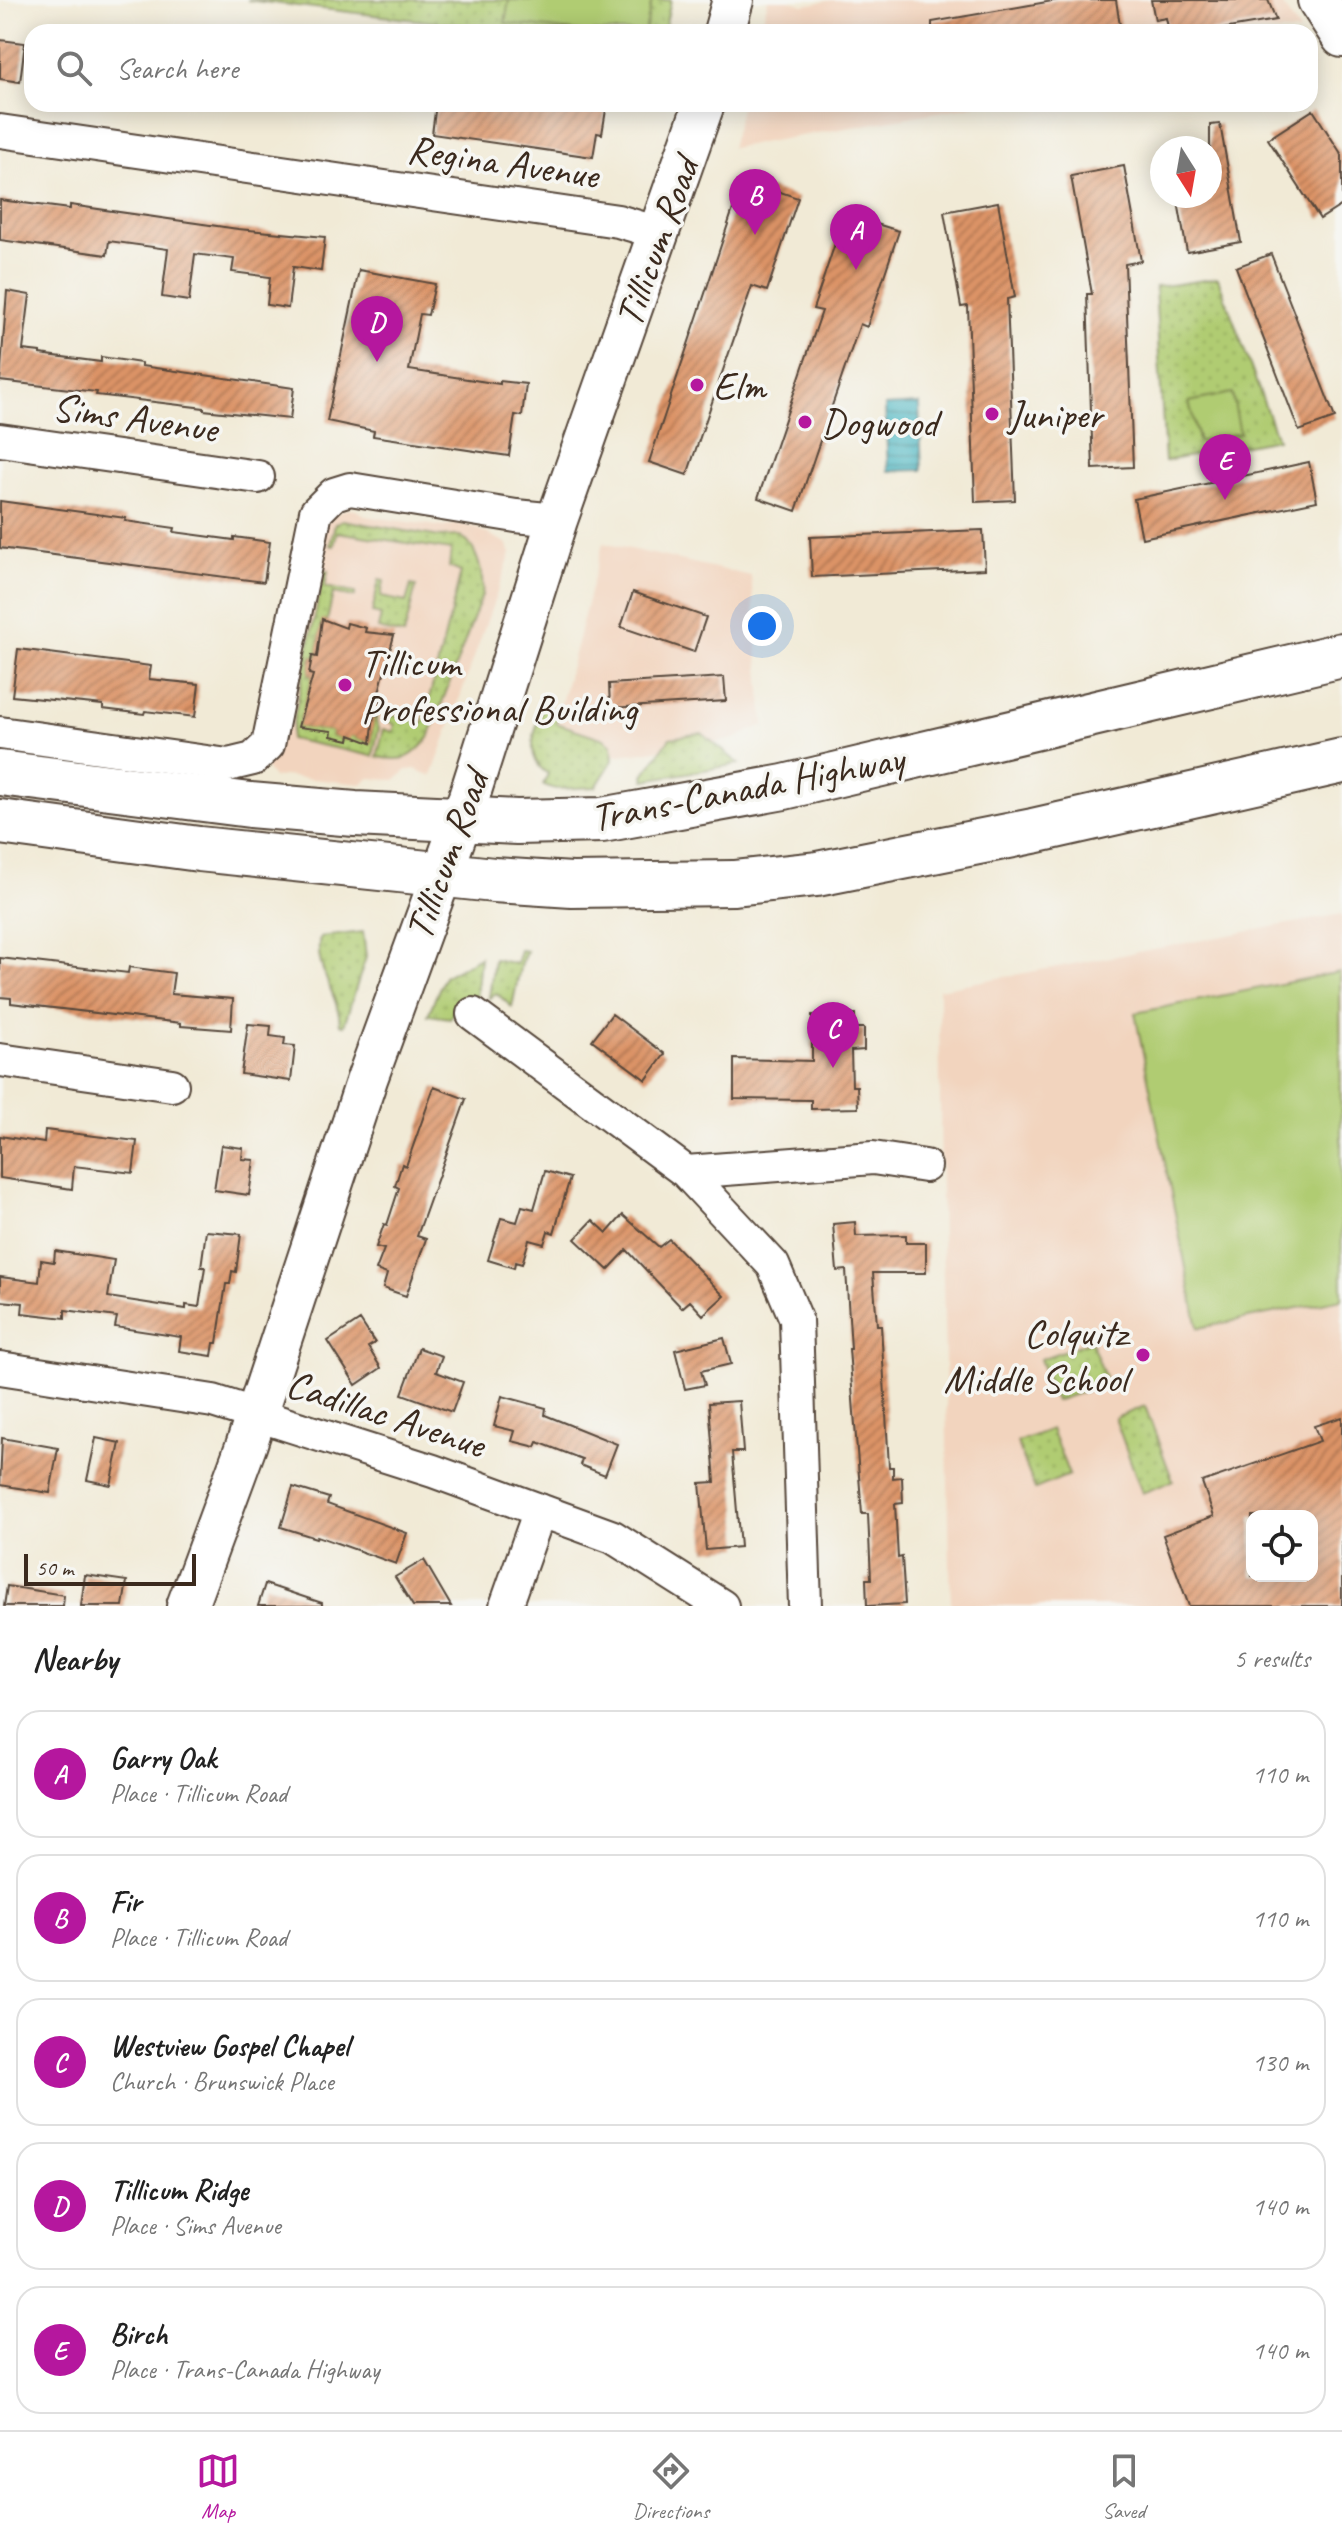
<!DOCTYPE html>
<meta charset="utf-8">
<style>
:root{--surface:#fff;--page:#f6f6f6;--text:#222;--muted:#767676;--line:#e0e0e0;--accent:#b5179e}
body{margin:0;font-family:Caveat,sans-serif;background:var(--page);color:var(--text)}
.controls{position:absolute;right:24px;bottom:24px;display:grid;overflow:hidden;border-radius:16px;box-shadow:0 4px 20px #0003}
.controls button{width:72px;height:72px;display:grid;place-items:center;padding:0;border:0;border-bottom:2px solid var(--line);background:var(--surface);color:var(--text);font:40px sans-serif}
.compass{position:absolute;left:1150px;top:136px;width:72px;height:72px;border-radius:50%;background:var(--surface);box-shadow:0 4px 20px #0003;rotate:169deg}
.scale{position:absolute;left:24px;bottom:20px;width:172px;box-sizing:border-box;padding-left:8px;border:4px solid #3b2a1e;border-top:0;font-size:22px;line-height:28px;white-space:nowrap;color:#3b2a1e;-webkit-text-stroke:6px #f6f6f2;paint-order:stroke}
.you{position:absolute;left:762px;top:626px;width:28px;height:28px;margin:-20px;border:6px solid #fff;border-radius:50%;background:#1a73e8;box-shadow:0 0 0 12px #1a73e833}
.badge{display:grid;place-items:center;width:52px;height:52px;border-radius:50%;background:var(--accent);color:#fff;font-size:26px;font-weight:700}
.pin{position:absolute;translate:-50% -66px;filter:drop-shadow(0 2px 4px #0008)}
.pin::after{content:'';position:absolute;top:42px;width:28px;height:24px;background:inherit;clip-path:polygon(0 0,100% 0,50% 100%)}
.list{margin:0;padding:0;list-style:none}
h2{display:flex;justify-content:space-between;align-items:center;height:104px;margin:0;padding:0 32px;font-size:34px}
h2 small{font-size:26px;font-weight:400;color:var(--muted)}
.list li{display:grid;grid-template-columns:52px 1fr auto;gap:24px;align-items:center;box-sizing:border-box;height:128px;margin:0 16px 16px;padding:0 16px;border:2px solid var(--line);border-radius:24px}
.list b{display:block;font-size:30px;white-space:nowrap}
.list p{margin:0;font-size:26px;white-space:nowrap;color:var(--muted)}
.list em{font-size:26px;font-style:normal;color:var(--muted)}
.icon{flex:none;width:44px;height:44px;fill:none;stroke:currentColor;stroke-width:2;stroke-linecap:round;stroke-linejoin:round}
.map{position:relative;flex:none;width:1342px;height:1606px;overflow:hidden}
.search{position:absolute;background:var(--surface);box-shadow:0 4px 20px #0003;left:24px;right:24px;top:24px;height:88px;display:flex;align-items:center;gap:20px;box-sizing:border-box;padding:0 28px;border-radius:24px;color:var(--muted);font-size:30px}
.sheet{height:824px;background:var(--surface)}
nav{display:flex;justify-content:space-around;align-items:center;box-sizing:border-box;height:112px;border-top:2px solid var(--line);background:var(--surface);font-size:22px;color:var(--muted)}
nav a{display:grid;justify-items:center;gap:4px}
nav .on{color:var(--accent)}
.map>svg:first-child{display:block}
</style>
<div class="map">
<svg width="1342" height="1606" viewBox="0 0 1342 1606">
<defs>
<pattern id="green-dots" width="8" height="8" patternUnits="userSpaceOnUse" patternTransform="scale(2)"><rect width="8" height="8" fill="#b0cc72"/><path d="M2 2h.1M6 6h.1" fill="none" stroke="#98af62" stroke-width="1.8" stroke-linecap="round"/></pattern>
<pattern id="water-rules" width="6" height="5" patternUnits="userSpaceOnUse" patternTransform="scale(2)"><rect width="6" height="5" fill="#48b6c2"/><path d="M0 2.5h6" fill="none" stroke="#3d949d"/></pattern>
<pattern id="building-hatch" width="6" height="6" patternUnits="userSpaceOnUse" patternTransform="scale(2)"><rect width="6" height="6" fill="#db9366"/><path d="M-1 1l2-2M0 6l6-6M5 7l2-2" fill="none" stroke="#b37853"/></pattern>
</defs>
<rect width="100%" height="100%" fill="#f6f6f2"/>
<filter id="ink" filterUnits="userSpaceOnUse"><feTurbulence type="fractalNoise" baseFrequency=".0125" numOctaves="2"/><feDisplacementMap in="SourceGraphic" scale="16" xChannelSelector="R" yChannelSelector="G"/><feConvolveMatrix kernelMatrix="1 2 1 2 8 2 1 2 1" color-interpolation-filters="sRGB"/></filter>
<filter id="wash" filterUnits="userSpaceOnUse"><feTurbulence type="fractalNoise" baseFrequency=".006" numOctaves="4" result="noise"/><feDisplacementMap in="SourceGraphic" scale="32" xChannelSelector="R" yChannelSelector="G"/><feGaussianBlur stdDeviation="1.8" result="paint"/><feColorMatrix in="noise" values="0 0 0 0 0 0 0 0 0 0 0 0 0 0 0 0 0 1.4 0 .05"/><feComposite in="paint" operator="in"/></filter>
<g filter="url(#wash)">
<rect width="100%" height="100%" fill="#f1ead6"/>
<path fill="#f2d4be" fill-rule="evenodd" d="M768 0H788L804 5 832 0H1279L1300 32H760Z
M742 104H983L731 148Z
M347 509 356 510 365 516 444 527 456 524 474 527 506 543 511 553 432 776 415 769 407 770 395 780 370 778 361 784 283 776 273 778 263 764 324 525 337 513Z
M603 543 751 576 764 725 732 740 545 765Z
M1342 914V1606H951L941 1195 939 989ZM1252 1516H1312V1576H1252Z"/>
<path fill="url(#green-dots)" stroke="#767b48" stroke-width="2" fill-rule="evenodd" d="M247 0H671L664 32H517Z
M1218 278 1277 439 1165 461 1155 287ZM1190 402 1240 433 1198 441Z
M342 520 440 537 460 536C478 546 484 576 482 595L429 738C410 759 406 762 377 757L384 729 393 732 395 725 383 718 384 713 423 723 461 572 449 567 451 550 337 532 334 546 330 545 335 524Z
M324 571H328L325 587 355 593V597L333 593 327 621 322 620 317 657 312 656 309 674 313 675 298 727 332 731 331 736 348 740 350 735 371 743 374 714 377 715 376 722 379 728 373 756 290 739Z
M379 580 384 581 381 597 406 602 411 585 416 586 404 635 378 629 381 615 372 613Z
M546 698 550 710 558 718 556 723 604 739 612 745 613 760 596 787 556 789 543 785 548 774C520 756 538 723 546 698Z
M702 733 739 764 645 780 644 775 670 738Z
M363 932 366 957 344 1025 340 1024C339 993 313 969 320 937Z
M520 950 527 951 521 963 512 1007 496 993 489 998 494 959 516 964Z
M480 957 476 1002 471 1003 464 1000 450 1018 428 1015 444 977Z
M1091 1341 1105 1377 1103 1385 1055 1401 1040 1359Z
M1145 1406 1173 1481 1142 1493 1115 1418Z
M1051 1429 1069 1475 1035 1489 1017 1442Z"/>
<path fill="#b0cc72" stroke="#767b48" stroke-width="2" d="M509 0H652L645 32H582L505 23Z
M1232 393 1240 433 1199 442 1189 402Z
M1340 972 1342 1299 1198 1328 1135 1013Z"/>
<path fill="url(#water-rules)" stroke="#427070" stroke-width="2" d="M919 404 922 470 888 471 885 406Z"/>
<g id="blocks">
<path fill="url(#building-hatch)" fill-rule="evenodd" d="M1058 0H1116L1121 32H932V22Z
M1151 0H1268L1276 20 1205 32H1169L1166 18 1155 20Z
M0 40 25 43 20 82 0 79Z
M436 104H607L602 134 597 133 593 157 432 134Z
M1313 110 1342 155V205L1320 219 1268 139Z
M1220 124 1241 242 1187 252 1177 196H1210V125Z
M1124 166 1141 261 1125 264 1133 467 1093 469 1087 294H1092L1071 176Z
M743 179 798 198 767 291 752 286 687 475 649 462Z
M0 200 70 209V205L238 229 325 237 321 271 293 267 288 308 267 305 270 277 232 272 234 259 195 254 189 301 162 297 168 249 109 241 107 255 0 240Z
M998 202 1015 297 1007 299 1015 500 975 502 968 306 961 307 944 212Z
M845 214 899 231 867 327 860 324 796 511 758 498 822 311 813 309Z
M1271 254 1335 418 1299 431 1236 267Z
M359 270 435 284 428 315 420 314 409 370 500 384V381L526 384 522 416 515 415 509 456 373 436 374 431 327 421Z
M7 291 30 295 23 350 40 352V354L101 362V357L141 363V366L294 388 290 419 204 410V408L96 395 97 392 0 381Z
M1309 462 1317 501 1142 538 1134 499Z
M0 501 126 518 125 521 175 528 174 532 234 540V537L270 542 264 582 0 548Z
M983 530 985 569 812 577 810 537Z
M633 592 706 617 694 652 621 627Z
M322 619 346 628 347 623 366 628 365 632 394 635 378 696 382 697 378 715 374 714 371 743 350 735 349 740 331 736 332 731 298 727 313 675 309 674 312 656 317 657Z
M18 649 151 666 149 679 199 684 195 717 145 711 144 714 103 709V705L12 696Z
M724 677 726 701 610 708 609 684Z
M0 958 128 973 129 967 174 973 171 994 233 999 231 1030 181 1026V1023L11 1003V998L0 997Z
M612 1014 665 1054 646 1080 592 1040Z
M855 1014V1028H864V1050L851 1051 852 1086H857L858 1108 811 1109V1100L734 1099V1059L812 1061V1015Z
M248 1024 271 1026 270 1036 285 1038 284 1045 295 1046 291 1081 241 1074Z
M434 1087 466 1099 417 1236 426 1239 406 1296 383 1288 387 1274 376 1270 384 1249 376 1247 384 1224 387 1225 399 1188 395 1186 402 1164 406 1166Z
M45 1130 137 1141 133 1173 74 1166 72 1189 0 1178V1136L44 1143Z
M221 1145 243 1148 242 1159 254 1160 249 1195 214 1190Z
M545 1171 570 1178 554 1233 548 1231 544 1244 529 1240 522 1264 515 1262 514 1268 488 1260 501 1218 517 1222 522 1206 534 1209Z
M623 1215 659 1247 669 1239 724 1296 703 1315 690 1301 682 1308 627 1250 608 1270 575 1239 593 1220 607 1233Z
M855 1222 856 1236 906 1235V1243H926V1273H873L877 1325H881L889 1467H893V1478L902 1477 903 1503 895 1504 898 1558 902 1557 905 1604 867 1606 866 1579H871L868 1514H862L849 1349H851L846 1270 837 1271 833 1224Z
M206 1231 241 1234 236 1272 232 1271 230 1284H226L217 1343H214L212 1356 179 1351 181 1337 115 1327 117 1317 65 1310V1318L22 1313 23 1303 0 1301V1277L39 1282 41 1260 54 1262 55 1251 114 1260 108 1297 186 1309V1305L199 1307 205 1267H201Z
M360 1320 375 1343 368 1347 381 1368 356 1385 328 1341Z
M724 1338 731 1364 701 1371 705 1385 685 1389 675 1350Z
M419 1348 442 1356 436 1372 463 1382 452 1412 402 1394Z
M502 1396 546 1408 545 1415 617 1444 605 1475 580 1465 582 1459 538 1442 536 1447 512 1441 515 1431 494 1426Z
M739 1401 743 1452H732L740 1547 706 1550 700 1483 715 1482 709 1403Z
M1342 1417V1606H1189L1163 1535 1214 1516 1202 1482 1320 1441 1314 1426ZM1252 1516H1312V1576H1252Z
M2 1438 58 1448 50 1493 0 1485Z
M96 1438 120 1443 111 1485 87 1480Z
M293 1487 329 1498 327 1504 407 1533 396 1564 317 1536 316 1538 281 1527Z
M424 1560 451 1606H413L395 1577Z
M85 1575 127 1581 123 1606H81Z
M265 1584 322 1603V1606H258Z
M7 1586 64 1595 63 1606H4Z"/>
</g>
</g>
<g filter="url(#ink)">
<use href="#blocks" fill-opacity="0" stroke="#56473a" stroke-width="2"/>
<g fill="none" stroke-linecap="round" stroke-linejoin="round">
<g stroke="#56473a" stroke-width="36">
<path id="minor" d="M0 131 618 221 659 233
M0 440 258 477
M0 733 228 765 253 759 268 745 316 512 334 494 350 489 516 516 557 520
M473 1014 686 1172 773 1265 796 1319 805 1606
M0 1060 172 1085
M686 1172 873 1158 925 1166
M0 1368 213 1401 433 1471 613 1537 722 1606
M506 1606 540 1510"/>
</g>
<g stroke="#56473a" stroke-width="44">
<path id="major" d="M1318 0 1342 37
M724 32 733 0
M187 1606 246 1446 367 1079 462 819 557 520 704 104"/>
</g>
<g stroke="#56473a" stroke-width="48">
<path id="highway" d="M0 773 250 805 355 814 517 822 602 820 784 787 1342 655
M0 822 199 849 494 880 572 885 734 883 817 874 1033 831 1342 761"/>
</g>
<use href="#minor" stroke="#fff" stroke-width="32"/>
<use href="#major" stroke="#fff" stroke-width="40"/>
<use href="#highway" stroke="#fff" stroke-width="44"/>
</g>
</g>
<g fill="#b5179e" stroke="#f6f6f2" stroke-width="3">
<circle cx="697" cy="385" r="8"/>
<circle cx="992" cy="414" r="8"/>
<circle cx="805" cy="422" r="8"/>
<circle cx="345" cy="685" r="8"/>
<circle cx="1143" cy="1355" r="8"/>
</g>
<g text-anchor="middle" stroke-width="7" stroke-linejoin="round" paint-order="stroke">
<g font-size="40" fill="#3b2a1e" stroke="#f6f6f2">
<text transform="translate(503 161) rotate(8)" y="14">Regina Avenue</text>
<text transform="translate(656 242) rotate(-70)" y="14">Tillicum Road</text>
<text transform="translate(135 417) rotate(8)" y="14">Sims Avenue</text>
<text transform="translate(747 787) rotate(-11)" y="14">Trans-Canada Highway</text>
<text transform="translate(446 855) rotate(-70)" y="14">Tillicum Road</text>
<text transform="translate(386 1413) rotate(18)" y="14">Cadillac Avenue</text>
</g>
<g font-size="40" fill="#3b2a1e" stroke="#f6f6f2" text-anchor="start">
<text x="713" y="399">Elm</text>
<text x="1008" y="428">Juniper</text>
<text x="821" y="436">Dogwood</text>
<text x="361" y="676">Tillicum<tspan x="361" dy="46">Professional Building</tspan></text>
<text x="1127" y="1346" text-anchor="end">Colquitz<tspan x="1127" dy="46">Middle School</tspan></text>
</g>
</g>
</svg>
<div class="controls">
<button><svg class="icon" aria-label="locate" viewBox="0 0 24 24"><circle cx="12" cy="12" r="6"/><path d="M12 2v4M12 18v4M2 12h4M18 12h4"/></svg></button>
</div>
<svg class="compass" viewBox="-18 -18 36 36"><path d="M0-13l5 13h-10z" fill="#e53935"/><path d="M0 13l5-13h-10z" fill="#767676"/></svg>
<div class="scale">50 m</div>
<div class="you"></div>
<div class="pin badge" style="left:856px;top:270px">A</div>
<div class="pin badge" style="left:755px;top:235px">B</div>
<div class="pin badge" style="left:833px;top:1068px">C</div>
<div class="pin badge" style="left:377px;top:362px">D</div>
<div class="pin badge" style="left:1225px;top:500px">E</div>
<div class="search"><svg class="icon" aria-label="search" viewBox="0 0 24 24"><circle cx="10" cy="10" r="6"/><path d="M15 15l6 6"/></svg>Search here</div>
</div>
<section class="sheet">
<h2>Nearby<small>5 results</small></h2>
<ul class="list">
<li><span class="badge">A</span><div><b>Garry Oak</b><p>Place · Tillicum Road</p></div><em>110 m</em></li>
<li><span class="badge">B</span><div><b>Fir</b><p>Place · Tillicum Road</p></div><em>110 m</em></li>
<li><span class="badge">C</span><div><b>Westview Gospel Chapel</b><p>Church · Brunswick Place</p></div><em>130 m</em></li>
<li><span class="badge">D</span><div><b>Tillicum Ridge</b><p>Place · Sims Avenue</p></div><em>140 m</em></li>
<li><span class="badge">E</span><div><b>Birch</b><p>Place · Trans-Canada Highway</p></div><em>140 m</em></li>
</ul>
</section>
<nav>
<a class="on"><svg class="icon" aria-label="map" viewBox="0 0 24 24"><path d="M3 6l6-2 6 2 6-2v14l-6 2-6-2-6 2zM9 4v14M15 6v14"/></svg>Map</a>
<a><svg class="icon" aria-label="directions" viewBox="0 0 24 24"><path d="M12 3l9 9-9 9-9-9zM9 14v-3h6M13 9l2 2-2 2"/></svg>Directions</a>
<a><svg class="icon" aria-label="saved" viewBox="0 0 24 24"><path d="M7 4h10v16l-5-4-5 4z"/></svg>Saved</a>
</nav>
